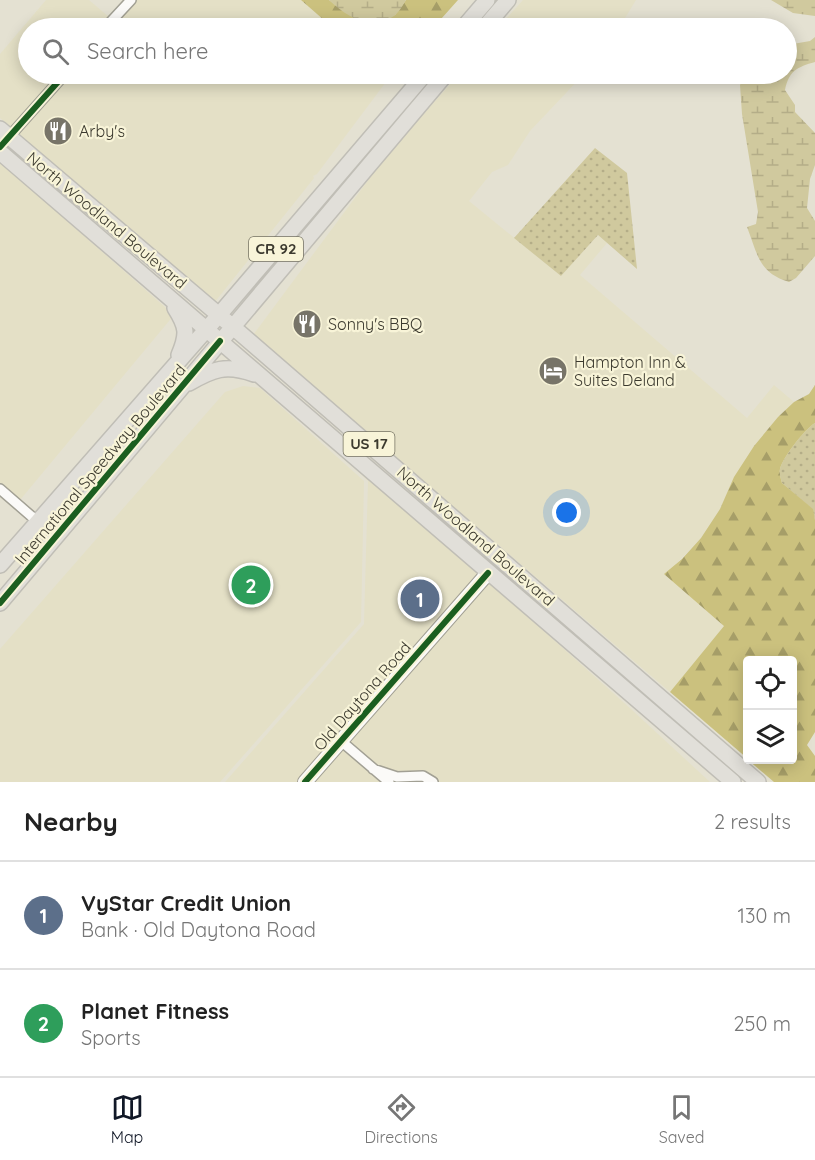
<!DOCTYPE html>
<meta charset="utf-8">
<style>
:root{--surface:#fff;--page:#f2f2f2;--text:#222;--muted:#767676;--line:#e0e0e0;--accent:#111827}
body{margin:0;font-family:Quicksand,sans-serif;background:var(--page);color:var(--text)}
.controls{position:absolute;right:18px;bottom:18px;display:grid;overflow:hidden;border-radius:6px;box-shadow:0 3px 15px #0003}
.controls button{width:54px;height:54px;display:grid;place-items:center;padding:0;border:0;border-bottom:2px solid var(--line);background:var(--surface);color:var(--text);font:30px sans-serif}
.you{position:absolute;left:567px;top:513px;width:21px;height:21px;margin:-15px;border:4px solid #fff;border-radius:50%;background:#1a73e8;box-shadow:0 0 0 9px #1a73e833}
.badge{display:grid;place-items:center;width:39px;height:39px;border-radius:50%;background:var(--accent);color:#fff;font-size:20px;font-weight:700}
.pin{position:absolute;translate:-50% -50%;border:3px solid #fff;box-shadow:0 2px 6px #0006}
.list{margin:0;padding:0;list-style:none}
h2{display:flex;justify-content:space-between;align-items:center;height:78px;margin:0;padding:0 24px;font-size:26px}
h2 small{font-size:20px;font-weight:400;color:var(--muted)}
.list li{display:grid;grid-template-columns:39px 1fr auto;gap:18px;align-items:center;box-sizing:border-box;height:108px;padding:0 24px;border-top:2px solid var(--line)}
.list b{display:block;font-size:22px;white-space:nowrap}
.list p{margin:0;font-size:20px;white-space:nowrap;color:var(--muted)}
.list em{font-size:20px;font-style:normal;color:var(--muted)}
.icon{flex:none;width:33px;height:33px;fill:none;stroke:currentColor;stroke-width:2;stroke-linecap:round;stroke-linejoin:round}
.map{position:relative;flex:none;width:815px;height:782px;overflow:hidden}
.search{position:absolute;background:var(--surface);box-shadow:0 3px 15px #0003;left:18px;right:18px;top:18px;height:66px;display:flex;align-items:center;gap:15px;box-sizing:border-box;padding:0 21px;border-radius:33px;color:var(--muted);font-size:22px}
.sheet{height:294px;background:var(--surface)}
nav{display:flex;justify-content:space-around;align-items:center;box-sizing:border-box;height:84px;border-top:2px solid var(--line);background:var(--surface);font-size:16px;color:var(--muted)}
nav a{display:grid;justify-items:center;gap:3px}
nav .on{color:var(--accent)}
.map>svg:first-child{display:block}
</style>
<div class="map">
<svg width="815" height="782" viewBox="0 0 815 782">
<defs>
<pattern id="grass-dots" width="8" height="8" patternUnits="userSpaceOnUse" patternTransform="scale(1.5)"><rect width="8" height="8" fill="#d0c99e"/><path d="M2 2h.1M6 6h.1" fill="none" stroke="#b4ad88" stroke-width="1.8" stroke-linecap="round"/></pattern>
<pattern id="forest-firs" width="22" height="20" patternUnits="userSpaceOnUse" patternTransform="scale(1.5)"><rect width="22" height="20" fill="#cbc17e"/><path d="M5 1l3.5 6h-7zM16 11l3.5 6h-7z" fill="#a69e68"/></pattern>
<pattern id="wetland-marsh" width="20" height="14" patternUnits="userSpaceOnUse" patternTransform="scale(1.5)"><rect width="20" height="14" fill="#d0c99e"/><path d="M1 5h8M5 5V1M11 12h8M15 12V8" fill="none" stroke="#b4ad88"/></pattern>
</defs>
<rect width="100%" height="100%" fill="#e4e1d2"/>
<path fill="#e4e0c6" d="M46 0H89L109 17 99 28H28V74H59L11 127 0 118V54Z
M137 0H301L333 28H112Z
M523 0H636L619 28H498Z
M72 74H385L389 78 317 174 313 176 314 178 299 197 214 303 18 134Z
M459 74H584L530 131 508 165 492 172 469 201 561 276 598 235 607 243 580 275 747 418 774 385 794 402 778 417 754 446 746 458 720 509 701 538 675 565 724 626 670 692 253 335 384 159Z
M0 162 174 315 20 500 0 483Z
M243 386 260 388 364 481 361 622 220 782H0V649L225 392Z
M348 461 480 574 298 782H225L364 624 368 481Z
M488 581 632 710 710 782H438L435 777 425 772H398L375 764 348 741Z
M342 747 368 771 382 782H311Z"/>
<path fill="url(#grass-dots)" d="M595 148 627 173 637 269 598 235 561 276 514 238Z
M815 423V520L812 509 782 483C781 479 779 473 780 469 783 457 805 429 815 423Z"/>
<path fill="url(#forest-firs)" d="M301 0H329L362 22 395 15 406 0H458L433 28H333Z
M815 385V423C805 429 783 457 780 469 779 473 781 479 782 483L813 509 815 520V732L807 745 815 756V782H774L748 760H792V660H748V759L670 692 724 626 664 574 682 559 701 538 720 509 734 477 754 446 778 417 794 402 809 394Z"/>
<path fill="url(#wetland-marsh)" d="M329 0H406C403 5 399 12 394 16 371 32 347 17 329 0Z
M771 0H815V16L793 13Z
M815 37V62C797 67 789 71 785 90L795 105V112L815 133V165L810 179 807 208 815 221V256L796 278 789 282C758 272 758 255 747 227L756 224 758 212 742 114 740 85 745 74H786L787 45 810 41Z"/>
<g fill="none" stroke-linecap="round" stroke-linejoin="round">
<g stroke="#a2a094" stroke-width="12">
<path id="street" d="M105 28 131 0
M0 147 65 74
M0 489 38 522
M341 741 389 782
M373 769 397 777 423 776 433 782"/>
</g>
<g stroke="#a2a094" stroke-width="16">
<path id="secondary" d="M305 782 488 573"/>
</g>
<g stroke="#c0beb6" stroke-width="18">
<path id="primary" d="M463 28 487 0
M484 28 508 0
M0 129 233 327 758 782
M0 152 733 782
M175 308C187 327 188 334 179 355
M189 383C213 369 226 364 254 374
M0 565 219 315 425 74
M0 603 446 74"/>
</g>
<use href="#street" stroke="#fbfaf8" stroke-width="9"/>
<use href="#secondary" stroke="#fbfaf8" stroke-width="14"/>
<use href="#primary" stroke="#e1dfd9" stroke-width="15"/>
<g stroke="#f8f4d8" stroke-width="10">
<path id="cycleway" d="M0 147 65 74
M0 603 220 341
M305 782 488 573"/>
</g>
<use href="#cycleway" stroke="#1b5e20" stroke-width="6"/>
</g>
<defs>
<g id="restaurant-disc" transform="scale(1.5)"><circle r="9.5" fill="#777468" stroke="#f8f4d8"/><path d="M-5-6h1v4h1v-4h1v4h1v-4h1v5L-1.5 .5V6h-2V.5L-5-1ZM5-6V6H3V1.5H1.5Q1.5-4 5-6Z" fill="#fff"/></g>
<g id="hotel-disc" transform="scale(1.5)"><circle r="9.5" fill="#777468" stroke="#f8f4d8"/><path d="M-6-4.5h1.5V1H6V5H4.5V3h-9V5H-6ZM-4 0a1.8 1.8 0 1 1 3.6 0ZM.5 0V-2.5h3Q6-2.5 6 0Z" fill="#fff"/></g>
</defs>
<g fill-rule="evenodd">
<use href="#restaurant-disc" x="58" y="131"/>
<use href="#restaurant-disc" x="307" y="324"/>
<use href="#hotel-disc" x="553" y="371"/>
</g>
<g text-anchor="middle" stroke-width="4.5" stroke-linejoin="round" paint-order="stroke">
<g fill="#f8f4d8" stroke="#747262" stroke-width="1.5">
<rect x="249" y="237" width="54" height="24" rx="4.5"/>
<rect x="343.5" y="432" width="51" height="24" rx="4.5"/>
</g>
<g font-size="15" font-weight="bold" fill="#3c3a2f">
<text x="276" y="254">CR 92</text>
<text x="369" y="449">US 17</text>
</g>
<g font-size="16" fill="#3c3a2f" stroke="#f8f4d8" text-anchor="start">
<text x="79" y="137">Arby's</text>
<text x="328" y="330">Sonny's BBQ</text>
<text x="574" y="368">Hampton Inn &amp;<tspan x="574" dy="18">Suites Deland</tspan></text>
</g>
<g font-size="16" fill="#3c3a2f" stroke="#f8f4d8">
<text transform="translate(107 220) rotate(40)" y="6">North Woodland Boulevard</text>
<text transform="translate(100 464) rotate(-50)" y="6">International Speedway Boulevard</text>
<text transform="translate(476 536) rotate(41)" y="6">North Woodland Boulevard</text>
<text transform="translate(362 696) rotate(-49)" y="6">Old Daytona Road</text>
</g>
</g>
</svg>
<div class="controls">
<button><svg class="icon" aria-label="locate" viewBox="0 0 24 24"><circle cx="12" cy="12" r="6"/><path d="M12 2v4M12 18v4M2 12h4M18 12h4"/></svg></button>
<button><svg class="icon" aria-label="layers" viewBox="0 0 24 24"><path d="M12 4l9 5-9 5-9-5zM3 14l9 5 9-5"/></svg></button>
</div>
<div class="you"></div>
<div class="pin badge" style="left:420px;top:599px;background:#5c6f8a">1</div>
<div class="pin badge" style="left:251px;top:585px;background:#2e9e5b">2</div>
<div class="search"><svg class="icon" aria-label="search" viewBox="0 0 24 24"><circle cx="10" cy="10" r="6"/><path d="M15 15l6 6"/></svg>Search here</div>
</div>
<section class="sheet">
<h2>Nearby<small>2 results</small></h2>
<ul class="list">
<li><span class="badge" style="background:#5c6f8a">1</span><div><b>VyStar Credit Union</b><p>Bank · Old Daytona Road</p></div><em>130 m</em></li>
<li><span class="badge" style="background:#2e9e5b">2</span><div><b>Planet Fitness</b><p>Sports</p></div><em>250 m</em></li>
</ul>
</section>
<nav>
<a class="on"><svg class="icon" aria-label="map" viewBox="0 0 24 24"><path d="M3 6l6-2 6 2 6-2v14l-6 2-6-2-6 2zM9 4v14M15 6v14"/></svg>Map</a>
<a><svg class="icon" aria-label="directions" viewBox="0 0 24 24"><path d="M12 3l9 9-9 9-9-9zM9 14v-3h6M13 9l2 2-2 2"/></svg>Directions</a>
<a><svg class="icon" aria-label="saved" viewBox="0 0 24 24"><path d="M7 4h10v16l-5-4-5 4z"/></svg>Saved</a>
</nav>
